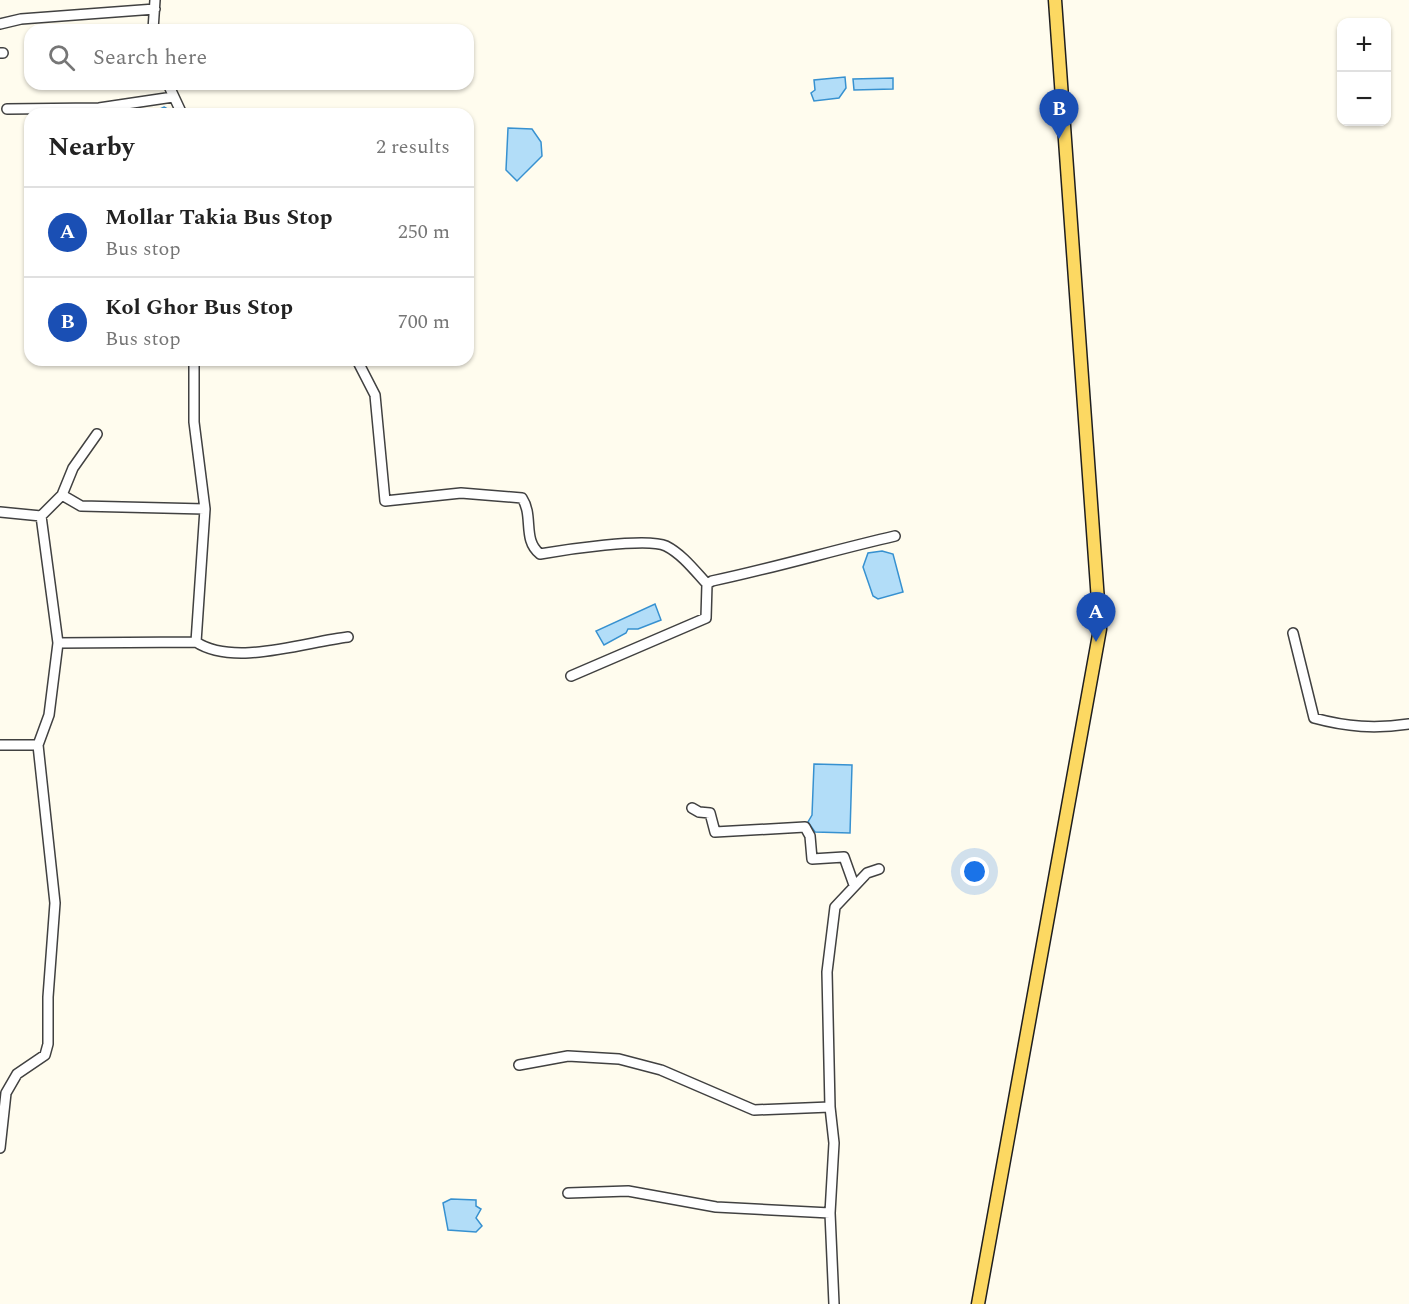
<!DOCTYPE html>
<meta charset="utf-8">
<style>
:root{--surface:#fff;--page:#f2f2f2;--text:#222;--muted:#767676;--line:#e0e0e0;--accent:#c12228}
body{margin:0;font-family:Spectral,serif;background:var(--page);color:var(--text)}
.controls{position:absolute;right:18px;top:18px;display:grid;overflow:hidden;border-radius:12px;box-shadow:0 2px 4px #0004}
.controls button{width:54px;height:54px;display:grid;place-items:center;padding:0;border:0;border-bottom:2px solid var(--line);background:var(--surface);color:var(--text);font:30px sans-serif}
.you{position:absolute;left:975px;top:872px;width:21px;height:21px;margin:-15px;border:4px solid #fff;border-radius:50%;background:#1a73e8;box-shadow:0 0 0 9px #1a73e833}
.badge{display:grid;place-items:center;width:39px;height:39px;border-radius:50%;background:var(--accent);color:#fff;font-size:20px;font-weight:700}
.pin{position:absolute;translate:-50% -50px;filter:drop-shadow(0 2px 3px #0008)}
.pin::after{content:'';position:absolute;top:32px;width:21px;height:18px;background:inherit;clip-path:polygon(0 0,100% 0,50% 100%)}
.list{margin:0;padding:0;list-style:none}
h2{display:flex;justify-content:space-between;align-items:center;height:78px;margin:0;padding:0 24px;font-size:26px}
h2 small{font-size:20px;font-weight:400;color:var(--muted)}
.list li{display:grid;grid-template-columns:39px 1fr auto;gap:18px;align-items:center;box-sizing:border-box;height:90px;padding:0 24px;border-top:2px solid var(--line)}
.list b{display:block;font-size:22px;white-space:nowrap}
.list p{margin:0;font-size:20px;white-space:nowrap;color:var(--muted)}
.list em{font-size:20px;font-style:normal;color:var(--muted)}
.icon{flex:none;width:33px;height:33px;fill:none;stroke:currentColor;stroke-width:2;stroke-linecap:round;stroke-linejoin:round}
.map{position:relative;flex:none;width:1409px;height:1304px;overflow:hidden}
.search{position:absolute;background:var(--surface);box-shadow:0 2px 4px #0004;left:24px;top:24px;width:450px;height:66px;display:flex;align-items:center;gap:15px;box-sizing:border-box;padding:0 21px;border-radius:18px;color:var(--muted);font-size:22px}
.panel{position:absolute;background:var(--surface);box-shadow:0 2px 4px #0004;left:24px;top:108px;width:450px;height:258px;border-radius:18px}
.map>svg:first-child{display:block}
</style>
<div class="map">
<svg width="1409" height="1304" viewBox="0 0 1409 1304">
<rect width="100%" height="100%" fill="#fffcee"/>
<path fill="#b2ddf8" stroke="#3791d0" stroke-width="1.5" d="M845 77 846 88 839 98 814 101 811 93 815 90 814 80Z
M893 78V89L854 90 853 79Z
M164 107 176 114 134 113 158 110Z
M508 128 532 129 541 142 542 156 517 181 506 170Z
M882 551 893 554 903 592 878 599 873 596 863 567 868 553Z
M655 604 661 620 638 629H628L626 633 604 645 596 631Z
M814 764 852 765 850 833 815 832 808 822 812 815Z
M451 1199 476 1200V1206L481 1209 476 1218 482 1226 476 1232 448 1230 443 1203Z"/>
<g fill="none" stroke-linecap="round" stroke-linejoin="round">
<g stroke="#414141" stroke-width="12">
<path id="minor" d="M0 24 21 19 155 9
M153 30 155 0
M0 53H3
M168 84 182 114
M7 109 99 108 173 97
M357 360 375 395 385 501 461 493 522 498C534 516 522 540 540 554 563 550 647 537 666 546 682 554 695 571 707 584L706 618 571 676
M62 495 81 506 205 509
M0 512 41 516 62 495 73 468 97 434
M707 584 712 581C774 568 834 550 895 536
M1293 633 1314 718C1347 727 1375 729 1409 724
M196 642C234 667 305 642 348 637
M58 643 196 642 205 509 194 422V360
M0 745H38
M692 808 699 812 710 813 715 832 805 827 810 836 812 859 844 857 854 885
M519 1065 568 1056 619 1059 661 1070 754 1110 830 1107
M0 1148 6 1093 17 1074 45 1055 48 1044V997L55 903 38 745 49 715 58 643 41 516
M568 1193 628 1191 716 1207 830 1213
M834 1304 830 1213 834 1143 830 1107 827 972 835 907 867 873 879 869"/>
</g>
<g stroke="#1f1f1f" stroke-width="15">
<path id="major" d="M978 1304 1100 629 1055 0"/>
</g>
<use href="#minor" stroke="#fff" stroke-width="9"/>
<use href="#major" stroke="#fcd862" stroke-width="12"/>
</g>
</svg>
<div class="controls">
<button>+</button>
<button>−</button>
</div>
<div class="you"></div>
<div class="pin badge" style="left:1096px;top:642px;background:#1a4fb4">A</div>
<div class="pin badge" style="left:1059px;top:139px;background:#1a4fb4">B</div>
<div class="search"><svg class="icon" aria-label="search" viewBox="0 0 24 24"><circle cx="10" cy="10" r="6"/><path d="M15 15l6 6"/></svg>Search here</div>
<section class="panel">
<h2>Nearby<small>2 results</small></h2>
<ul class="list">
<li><span class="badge" style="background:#1a4fb4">A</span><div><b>Mollar Takia Bus Stop</b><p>Bus stop</p></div><em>250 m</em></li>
<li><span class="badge" style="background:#1a4fb4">B</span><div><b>Kol Ghor Bus Stop</b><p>Bus stop</p></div><em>700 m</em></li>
</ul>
</section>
</div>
